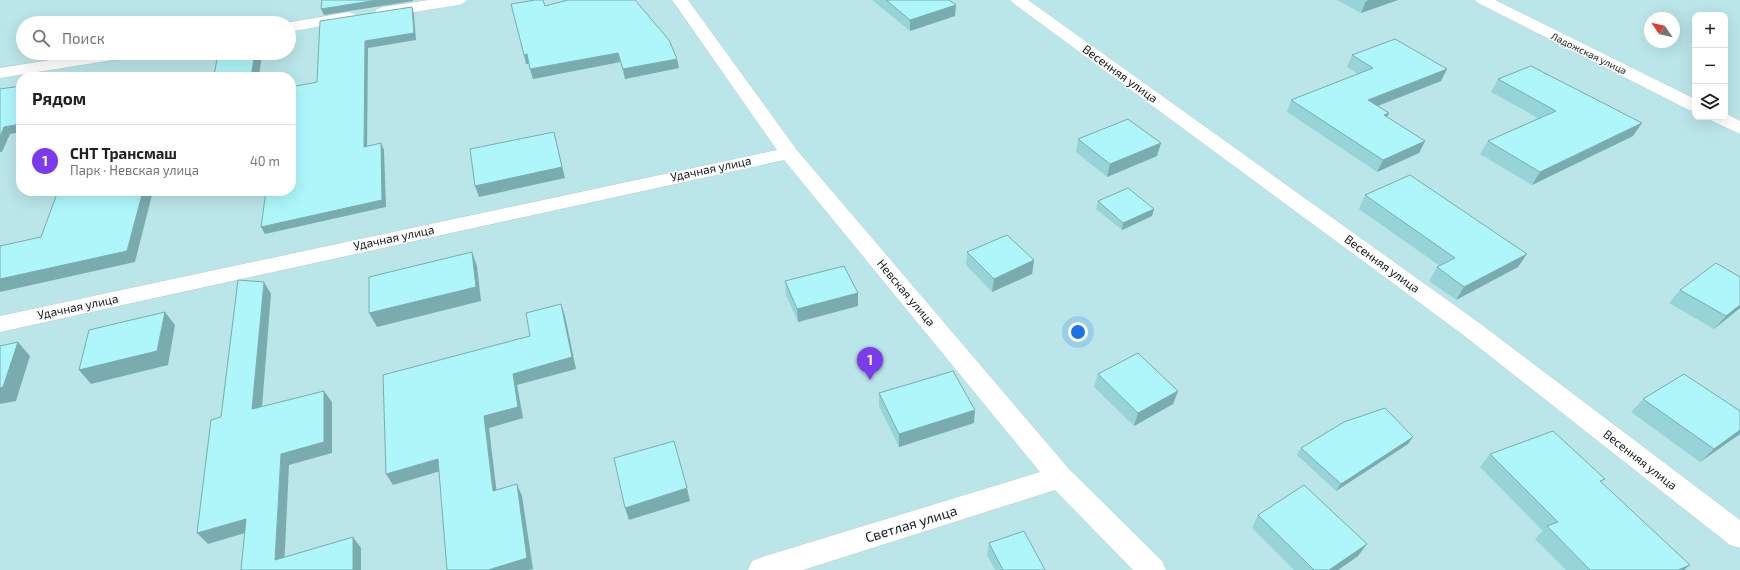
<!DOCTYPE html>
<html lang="ru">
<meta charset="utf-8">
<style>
:root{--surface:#fff;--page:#f2f2f2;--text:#202124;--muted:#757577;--line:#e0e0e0;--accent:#7c3aed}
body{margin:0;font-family:"Exo 2",sans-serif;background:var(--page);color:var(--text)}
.controls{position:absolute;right:12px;top:12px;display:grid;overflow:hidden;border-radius:8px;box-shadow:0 4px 16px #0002}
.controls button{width:36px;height:36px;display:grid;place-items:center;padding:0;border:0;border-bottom:1px solid var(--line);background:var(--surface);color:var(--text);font:20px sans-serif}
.compass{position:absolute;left:1644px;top:12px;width:36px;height:36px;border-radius:50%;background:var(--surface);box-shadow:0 4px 16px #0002;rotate:304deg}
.you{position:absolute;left:1078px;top:332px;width:14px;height:14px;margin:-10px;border:3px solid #fff;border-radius:50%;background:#1a73e8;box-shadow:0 0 0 6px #1a73e833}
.badge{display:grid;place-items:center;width:26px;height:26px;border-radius:50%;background:var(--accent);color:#fff;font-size:13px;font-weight:700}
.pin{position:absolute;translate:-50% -33px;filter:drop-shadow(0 1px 2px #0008)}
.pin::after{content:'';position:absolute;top:21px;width:14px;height:12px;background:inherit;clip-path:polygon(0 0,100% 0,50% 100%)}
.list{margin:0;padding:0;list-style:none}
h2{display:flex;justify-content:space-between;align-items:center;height:52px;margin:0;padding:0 16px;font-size:17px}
h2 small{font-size:13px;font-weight:400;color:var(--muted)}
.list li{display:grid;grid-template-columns:26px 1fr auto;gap:12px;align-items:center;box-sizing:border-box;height:72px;padding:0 16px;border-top:1px solid var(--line)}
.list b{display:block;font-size:15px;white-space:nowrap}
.list p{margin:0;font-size:13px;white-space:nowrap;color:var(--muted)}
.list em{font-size:13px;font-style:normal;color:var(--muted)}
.icon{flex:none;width:22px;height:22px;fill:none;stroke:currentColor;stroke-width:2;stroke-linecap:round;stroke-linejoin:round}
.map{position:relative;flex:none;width:1740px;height:570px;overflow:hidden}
.search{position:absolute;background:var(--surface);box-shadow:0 4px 16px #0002;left:16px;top:16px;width:280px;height:44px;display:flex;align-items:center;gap:10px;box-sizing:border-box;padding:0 14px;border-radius:22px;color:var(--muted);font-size:15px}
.panel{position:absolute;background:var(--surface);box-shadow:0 4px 16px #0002;left:16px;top:72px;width:280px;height:124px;border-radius:16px}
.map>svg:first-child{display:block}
</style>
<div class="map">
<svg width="1740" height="570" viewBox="0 0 1740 570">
<rect width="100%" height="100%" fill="#f1feff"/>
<path fill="#bae6e9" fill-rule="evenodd" d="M0 0H1740V570H0ZM1695 15H1725V117H1695ZM1650 18H1674V42H1650ZM23 23H289V53H23ZM21 77H291V191H21Z"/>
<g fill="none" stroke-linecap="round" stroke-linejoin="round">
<g stroke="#b8ccce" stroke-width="1">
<path id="minor" d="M429 0H467L464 3 459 5 383 17 377 15 375 12 377 9 383 7Z
M672 0H688L796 149 1069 469 1162 561 1166 570H1133L1055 490 803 570H748L752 561 762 557 1040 472 784 160 0 332V316L777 150Z
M1010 0H1028L1478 322 1740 520V548L1730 545 1462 334 1013 3Z
M1475 0H1495L1695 99V111L1689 110 1478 3Z
M349 12 355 14 357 17 355 20 289 32V23H286Z
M94 53H133L131 57 125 58 0 78V68Z
M1725 113 1740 121V134L1712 121 1709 117H1725Z"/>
</g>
<use href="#minor" fill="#fff" fill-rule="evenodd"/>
</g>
<path fill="#96d4d7" d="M872 0H949L955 16 910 31Z
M1337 0H1398L1361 13Z
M545 6 677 59 679 68 625 79 620 62 533 79 529 64H526Z
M1352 55 1441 81 1378 106 1389 113 1387 117 1425 141 1419 153 1377 172 1287 112 1291 100 1358 74 1347 67Z
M1498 79 1642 123 1633 136 1532 185 1480 154 1488 141 1538 118 1491 92Z
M1078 139 1157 156 1107 177 1076 152Z
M1365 195 1518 267 1456 300 1429 281 1437 267 1440 266 1359 209Z
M1098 201 1152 216 1122 230 1096 209Z
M967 252 1034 260 1032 274 992 292 966 265Z
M1740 277V308L1714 329 1669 303 1680 290Z
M785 281 858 293V306L798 322 786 295Z
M1098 374 1178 391 1173 404 1134 426 1094 387Z
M879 393 974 423 899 447 879 406Z
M1643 399 1740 434 1700 462 1631 412Z
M1413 437 1408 444 1336 491 1297 455 1301 448Z
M1490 454 1601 483 1684 570H1566L1535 539 1543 531 1480 467Z
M1258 515 1358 556 1338 570H1294L1252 528Z
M989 543 1045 570H995L987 555Z"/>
<path fill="#7aacaf" d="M377 0H413V1L324 15 321 9Z
M1369 0H1398L1361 13 1366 1Z
M956 5 955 16 910 31V20Z
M412 7 414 14 416 40 368 48 367 154 364 147 365 41Z
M255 53H262L259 77H251Z
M618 53 620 62 533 79 530 69Z
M527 54 530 64H526L524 55Z
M677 59 679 68 625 79 623 69Z
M1447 69 1441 81 1362 112 1368 100Z
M1389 113 1383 125 1384 115Z
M1642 123 1633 136 1532 185 1540 172Z
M21 124V132L10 134 2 152H0V137L4 127Z
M554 132 565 178 479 197 475 186Z
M1425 141 1419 153 1377 172 1383 160Z
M381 143 384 150 386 207 265 234 261 227Z
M1161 143 1157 156 1107 177 1110 164Z
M143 191H153L135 262 0 292V279Z
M1154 209 1152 216 1122 230 1123 223Z
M472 252 477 266 481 301 377 327 369 313Z
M1527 254 1518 267 1456 300 1464 287Z
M1034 260 1032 274 992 292 994 279Z
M264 282 271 294 261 420 252 409Z
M858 293V306L798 322 797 309Z
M561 304 565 316 576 369 517 385 523 418 489 428 498 503 493 491 484 416Z
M1740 305V308L1714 329 1726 316Z
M165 312 175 325 168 365 91 384 79 370Z
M18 342 30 356 16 401 0 404V388Z
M324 391 332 402V453L289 465 284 570 275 560 281 454Z
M1178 391 1173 404 1134 426 1138 413Z
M975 410 974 423 899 447V434Z
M1740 430V434L1700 462 1714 449Z
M1413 437 1408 444 1336 491 1341 484Z
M438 459 444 470 393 485 386 474Z
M517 484 522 496 533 569 528 570H488Z
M687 488 690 501 629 520 625 508Z
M246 519 255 530 208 544 197 533Z
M353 537 361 548V570H353Z
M1367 544 1358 556 1338 570H1329Z
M1690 565 1684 570H1678Z"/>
<path fill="#aef6fa" stroke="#7aacaf" d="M322 0H377L321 9Z
M535 0H543L545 6 568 0H635L669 40 677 59 623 69 618 53 530 69 527 54 524 55 511 4Z
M886 0H949L956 5 910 20Z
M412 7 414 33 365 41 364 147 381 143 382 200 261 227 266 191H291V87L317 82 320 21Z
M1395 39 1447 69 1368 100 1389 113 1384 115 1425 141 1383 160 1291 100 1373 68 1352 55Z
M218 53H255L251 77H207L214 76Z
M1531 66 1642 123 1540 172 1488 141 1556 111 1498 79Z
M21 86V124L4 127 0 137V89Z
M1128 119 1161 143 1110 164 1078 139Z
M554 132 562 167 475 186 470 149Z
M1410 175 1527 254 1464 287 1437 267 1455 258 1365 195Z
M1128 188 1154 209 1123 223 1098 201Z
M58 191H143L127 251 0 279V246L41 237Z
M1007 235 1034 260 994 279 967 252Z
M472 252 476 287 369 313V277Z
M1716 263 1740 277V305L1726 316 1680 290Z
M844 266 858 293 797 309 785 281Z
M238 280 264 282 252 409 324 391V442L281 454 275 560 353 537V570H241L246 519 197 533 211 420 221 417Z
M561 304 572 357 513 374 518 407 484 416 493 491 517 484 527 558 488 570H447L438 459 386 474 383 375 530 336 526 313Z
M165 312 157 351 79 370 89 330Z
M18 342 3 387 0 388V346Z
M1138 353 1178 391 1138 413 1098 374Z
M953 371 975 410 899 434 879 393Z
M1684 374 1740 411V430L1714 449 1643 399Z
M1385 408 1413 437 1341 484 1301 448 1344 422Z
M1553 431 1605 479 1600 481 1690 565 1678 570H1590L1547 526 1558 522 1490 454Z
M674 441 687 488 625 508 614 458Z
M1304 485 1367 544 1329 570H1314L1258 515Z
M1024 531 1045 570H1003L989 543Z"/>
<g text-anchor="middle" stroke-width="3" stroke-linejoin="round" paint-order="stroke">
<g font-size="10" fill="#131a1b" stroke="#fff">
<text transform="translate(1589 53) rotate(26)" y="4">Ладожская улица</text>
</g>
<g font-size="12" fill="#131a1b" stroke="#fff">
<text transform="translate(1120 74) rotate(36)" y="4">Весенняя улица</text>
<text transform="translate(711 169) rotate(-12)" y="4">Удачная улица</text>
<text transform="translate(394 238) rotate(-12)" y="4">Удачная улица</text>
<text transform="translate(1382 264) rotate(36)" y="4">Весенняя улица</text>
<text transform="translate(906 293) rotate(50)" y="4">Невская улица</text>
<text transform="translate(78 307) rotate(-12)" y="4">Удачная улица</text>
<text transform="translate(1640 460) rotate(38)" y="4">Весенняя улица</text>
</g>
<g font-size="14" fill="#131a1b" stroke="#fff">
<text transform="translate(911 524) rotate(-17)" y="5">Светлая улица</text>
</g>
</g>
</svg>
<div class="controls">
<button>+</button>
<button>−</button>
<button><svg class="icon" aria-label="layers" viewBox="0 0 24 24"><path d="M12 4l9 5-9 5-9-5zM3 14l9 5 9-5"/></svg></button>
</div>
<svg class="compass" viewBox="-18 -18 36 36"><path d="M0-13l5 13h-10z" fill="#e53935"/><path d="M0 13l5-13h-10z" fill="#757577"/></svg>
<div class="you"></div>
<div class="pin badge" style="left:870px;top:380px">1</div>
<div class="search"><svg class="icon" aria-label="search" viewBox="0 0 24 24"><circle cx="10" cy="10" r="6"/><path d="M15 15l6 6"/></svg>Поиск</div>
<section class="panel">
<h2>Рядом<small></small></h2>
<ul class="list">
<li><span class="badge">1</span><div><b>СНТ Трансмаш</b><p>Парк · Невская улица</p></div><em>40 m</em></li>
</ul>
</section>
</div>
